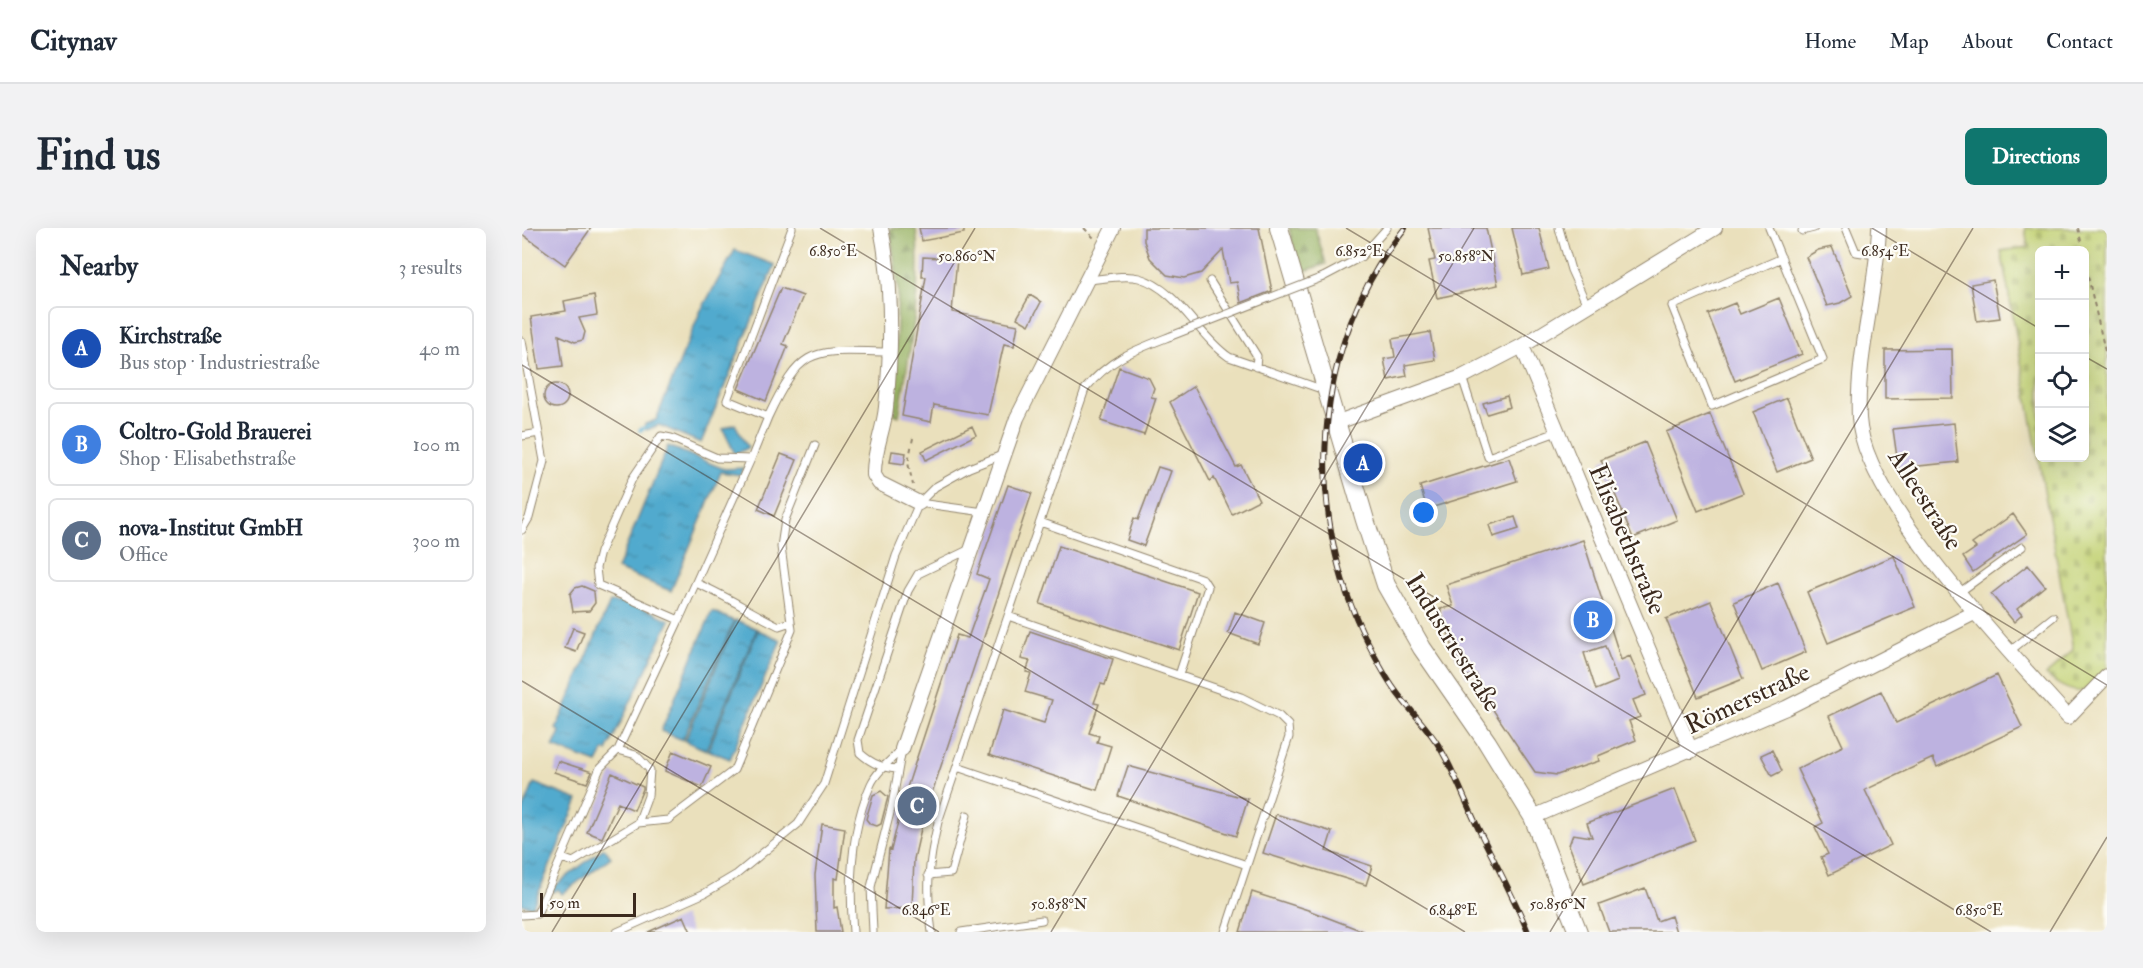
<!DOCTYPE html>
<meta charset="utf-8">
<style>
:root{--surface:#fff;--page:#f2f2f3;--text:#1f2937;--muted:#747a83;--line:#e0e1e3;--accent:#0f766e}
body{margin:0;font-family:"IM FELL Double Pica",serif;background:var(--page);color:var(--text)}
.controls{position:absolute;right:18px;top:18px;display:grid;overflow:hidden;border-radius:9px;box-shadow:0 6px 24px #0002}
.controls button{width:54px;height:54px;display:grid;place-items:center;padding:0;border:0;border-bottom:2px solid var(--line);background:var(--surface);color:var(--text);font:30px sans-serif}
.scale{position:absolute;left:18px;bottom:15px;width:96px;box-sizing:border-box;padding-left:6px;border:3px solid #3b2a1e;border-top:0;font-size:16px;line-height:21px;white-space:nowrap;color:#3b2a1e;-webkit-text-stroke:4px #fdfcf7;paint-order:stroke}
.you{position:absolute;left:902px;top:285px;width:21px;height:21px;margin:-15px;border:4px solid #fff;border-radius:50%;background:#1a73e8;box-shadow:0 0 0 9px #1a73e833}
.badge{display:grid;place-items:center;width:39px;height:39px;border-radius:50%;background:var(--accent);color:#fff;font-size:20px;font-weight:700}
.pin{position:absolute;translate:-50% -50%;border:3px solid #fff;box-shadow:0 2px 6px #0006}
.list{margin:0;padding:0;list-style:none}
h2{display:flex;justify-content:space-between;align-items:center;height:78px;margin:0;padding:0 24px;font-size:26px}
h2 small{font-size:20px;font-weight:400;color:var(--muted)}
.list li{display:grid;grid-template-columns:39px 1fr auto;gap:18px;align-items:center;box-sizing:border-box;height:84px;margin:0 12px 12px;padding:0 12px;border:2px solid var(--line);border-radius:9px}
.list b{display:block;font-size:22px;white-space:nowrap}
.list p{margin:0;font-size:20px;white-space:nowrap;color:var(--muted)}
.list em{font-size:20px;font-style:normal;color:var(--muted)}
.icon{flex:none;width:33px;height:33px;fill:none;stroke:currentColor;stroke-width:2;stroke-linecap:round;stroke-linejoin:round}
.map{position:relative;flex:none;width:1585px;height:704px;overflow:hidden;border-radius:9px}
header{display:flex;align-items:center;gap:36px;box-sizing:border-box;height:84px;padding:0 30px;background:var(--surface);border-bottom:2px solid var(--line)}
header strong{font-size:28px}
nav{display:flex;gap:33px;margin-inline-start:auto;font-size:21px}
.intro{display:flex;align-items:center;justify-content:space-between;box-sizing:border-box;height:144px;padding:0 36px}
h1{margin:0;font-size:42px}
.button{padding:15px 27px;border-radius:9px;background:var(--accent);color:#fff;font-size:21px;font-weight:700}
main{display:flex;gap:36px;padding:0 36px}
aside{flex:1;background:var(--surface);border-radius:9px;box-shadow:0 6px 24px #0002}
.map>svg:first-child{display:block}
</style>
<header>
<strong>Citynav</strong>
<nav><a>Home</a><a>Map</a><a>About</a><a>Contact</a></nav>
</header>
<div class="intro"><h1>Find us</h1><a class="button">Directions</a></div>
<main>
<aside>
<h2>Nearby<small>3 results</small></h2>
<ul class="list">
<li><span class="badge" style="background:#1a4fb4">A</span><div><b>Kirchstraße</b><p>Bus stop · Industriestraße</p></div><em>40 m</em></li>
<li><span class="badge" style="background:#3f7fe0">B</span><div><b>Coltro-Gold Brauerei</b><p>Shop · Elisabethstraße</p></div><em>100 m</em></li>
<li><span class="badge" style="background:#5c6f8a">C</span><div><b>nova-Institut GmbH</b><p>Office</p></div><em>300 m</em></li>
</ul>
</aside>
<div class="map">
<svg width="1585" height="704" viewBox="0 0 1585 704">
<defs>
<pattern id="forest-firs" width="22" height="20" patternUnits="userSpaceOnUse" patternTransform="scale(1.5)"><rect width="22" height="20" fill="#99b365"/><path d="M5 1l3.5 6h-7zM16 11l3.5 6h-7z" fill="#7e9253"/></pattern>
<pattern id="cemetery-stones" width="16" height="16" patternUnits="userSpaceOnUse" patternTransform="scale(1.5)"><rect width="16" height="16" fill="#c2d173"/><path d="M2 7V4a2 2 0 0 1 4 0v3zM10 15v-3a2 2 0 0 1 4 0v3z" fill="#a8b463"/></pattern>
<pattern id="water-ripples" width="26" height="14" patternUnits="userSpaceOnUse" patternTransform="scale(1.5)"><rect width="26" height="14" fill="#51aace"/><path d="M2 4q2-2 4 0t4 0M15 11q2-2 4 0t4 0" fill="none" stroke="#448ba7"/></pattern>
</defs>
<rect width="100%" height="100%" fill="#fdfcf7"/>
<filter id="ink" filterUnits="userSpaceOnUse"><feTurbulence type="fractalNoise" baseFrequency=".0167" numOctaves="2"/><feDisplacementMap in="SourceGraphic" scale="12" xChannelSelector="R" yChannelSelector="G"/><feConvolveMatrix kernelMatrix="1 2 1 2 8 2 1 2 1" color-interpolation-filters="sRGB"/></filter>
<filter id="wash" filterUnits="userSpaceOnUse"><feTurbulence type="fractalNoise" baseFrequency=".008" numOctaves="4" result="noise"/><feDisplacementMap in="SourceGraphic" scale="24" xChannelSelector="R" yChannelSelector="G"/><feGaussianBlur stdDeviation="1.35" result="paint"/><feColorMatrix in="noise" values="0 0 0 0 0 0 0 0 0 0 0 0 0 0 0 0 0 1.4 0 .05"/><feComposite in="paint" operator="in"/></filter>
<g filter="url(#wash)">
<rect width="100%" height="100%" fill="#eae0bc"/>
<path fill="url(#forest-firs)" stroke="#6a6e42" stroke-width="1.5" d="M368 0H394C401 62 387 126 377 188L372 186 376 60Z
M767 0H793L804 36 777 45Z"/>
<path fill="url(#cemetery-stones)" stroke="#7e7e48" stroke-width="1.5" fill-rule="evenodd" d="M1503 0H1585V441C1568 472 1548 467 1524 447L1551 422 1479 23 1506 19ZM1518 22H1562V230H1518Z"/>
<path fill="url(#water-ripples)" stroke="#466a76" stroke-width="1.5" d="M213 22 253 37 179 215 137 197 125 202 122 200 123 196 134 192 178 84Z
M213 196 226 220 213 226 201 201Z
M146 218 202 241 222 240 219 247 199 244 149 363 95 341Z
M99 369 148 392 85 523 82 522 75 535 31 519 38 504 34 501 88 374 97 375Z
M190 383 212 393 161 512 139 503Z
M214 392 235 401 184 522 163 513Z
M236 402 259 412 208 531 186 522Z
M12 555 56 572 10 680 0 676V585Z
M82 620 89 629 40 666 36 661 32 664 29 661Z"/>
<g fill="none" stroke-linecap="round" stroke-linejoin="round">
<path stroke="#51aace" stroke-width="4" d="M118 202 122 200"/>
</g>
<g id="blocks">
<path fill="#bdb2e0" fill-rule="evenodd" d="M0 0H69L43 37 0 6Z
M397 0H442V5L400 13Z
M622 0H737L750 63 719 75 715 54 707 55 701 22 679 45 662 50 645 47 628 30 622 13Z
M906 0H964L976 57 915 70 907 33 913 32Z
M990 0H1017L1027 41 1001 47Z
M1310 19 1330 68 1318 75 1305 78 1284 29 1296 22Z
M401 29 435 31 430 84 496 97 492 118 482 116 466 187 412 177 409 194 380 188 404 49H400Z
M1471 52 1478 90 1455 93 1449 56Z
M259 60 281 68 261 116 266 118 244 173 216 161Z
M72 67 75 87 57 90 63 104 61 112 53 114 37 107 41 138 17 141 9 89 44 83 42 73Z
M508 67 519 74 507 97 495 90Z
M1257 70 1280 126 1213 153 1186 86 1213 75 1218 86Z
M908 104 913 132 883 137 885 148 866 152 862 131 873 129 870 111Z
M1430 121 1431 170 1363 171V122Z
M597 139 627 150 632 160 629 169 634 170 622 207 579 193Z
M22 168a12 12 0 1 1 24 0a12 12 0 1 1-24 0Z
M672 158 714 239 719 237 737 272 710 286 692 250 688 253 648 174Z
M985 168 988 179 965 186 961 175Z
M1265 170 1289 230 1255 244 1231 184Z
M1188 186 1221 265 1176 283 1144 204Z
M1432 195 1436 234 1387 239 1388 243 1377 244 1371 201Z
M450 198 454 207 404 232 400 223Z
M1123 214 1155 292 1111 310 1079 232Z
M370 223 384 225 382 236 368 234Z
M259 226 275 232 252 288 236 281Z
M987 230 995 253 905 281 898 258Z
M636 239 649 243 622 318 605 312 612 290 616 292Z
M486 257 510 265 401 592 392 631 390 680 362 681 367 621 369 622 378 586 376 587 435 407 446 410 467 351 455 346Z
M1491 286 1505 306 1451 344 1441 329 1454 320 1450 316Z
M993 289 997 301 971 309 967 297Z
M1061 312 1099 432 1108 428 1124 467 1111 472 1118 489 1107 493 1114 512 1076 528 1077 533 1035 547 1013 544 959 464 954 446 944 449 938 431 935 432 918 381 931 378 924 357ZM1083 418 1096 453 1074 462 1062 425Z
M537 318 676 364 657 422 518 376Z
M1372 328 1393 379 1306 415 1285 364Z
M1506 337 1523 358 1495 381 1500 387 1492 394 1469 366Z
M1256 355 1284 424 1240 443 1212 374Z
M60 358 72 363 73 375 67 383 51 384 48 366 53 360Z
M1189 373 1221 451 1176 469 1144 391Z
M713 384 743 395 736 416 706 405Z
M51 400 62 404 54 424 43 420Z
M508 403 591 431 583 457 579 456 572 475 577 476 567 505 577 508 575 514 589 518 575 562 467 527 481 482 522 495 530 472 503 464 509 445 504 444 508 433 499 431Z
M1475 447 1500 499 1415 539 1411 530 1343 562 1369 617 1307 647 1299 629 1306 626 1293 599 1301 595 1275 541 1321 518 1307 488 1359 463 1374 495Z
M1250 522 1260 543 1250 548 1239 527Z
M151 523 189 539 180 559 143 543Z
M36 533 70 544 65 555 32 544Z
M606 538 726 571 714 608 596 568Z
M90 545 121 559V561L112 582 96 575 80 610 65 604Z
M1153 561 1173 612 1062 656 1047 617 1051 606 1070 609 1065 595Z
M359 563 366 569 359 596 355 598 348 596 344 591 351 567Z
M754 586 810 604 804 623 850 638 844 657 741 625Z
M300 596 323 600 316 651 312 650V680L315 679 319 704H295L293 647Z
M1123 660 1135 693 1149 688 1154 704H1087L1077 677Z
M730 664 786 682 843 704H718Z
M162 688 169 704H126Z"/>
</g>
</g>
<g filter="url(#ink)">
<use href="#blocks" fill-opacity="0" stroke="#92856d" stroke-width="1.5"/>
<g fill="none" stroke-linecap="round" stroke-linejoin="round">
<g stroke="#92856d" stroke-width="9">
<path id="lane" d="M1037 0 1049 42 1065 77
M1247 0 1301 131 1190 178 1150 78 1260 30
M1324 0 1334 24 1354 27
M1280 3 1292 0
M801 49 839 29 865 0
M566 52C581 51 602 46 617 50 656 61 675 107 707 129L802 162
M688 53 735 128 734 139
M0 113 22 233 7 290 0 302
M940 149 966 229 1035 204
M246 189C281 114 292 123 367 124
M0 208 17 205
M229 231 246 189 205 172 270 0
M397 275 462 284
M518 294 681 351 686 359 657 447
M174 355C203 367 228 384 257 398L269 394 259 319 263 292 293 217
M1438 364 1500 319
M486 388 719 469 757 488 766 497 767 509 703 704
M1488 423 1531 389
M435 539 725 637
M376 541C361 540 350 536 338 525L336 512 386 363 396 346 448 321
M116 595 146 592 212 542 270 402 269 394
M40 630 51 634 116 595 126 568 128 542 114 527 96 522
M406 647 429 645 445 587
M0 687 15 686 78 540 96 522 157 392 76 357 74 340 78 324 110 251 139 208 149 210 195 230 229 231 157 392
M95 704 183 665 215 646 276 596 302 556 374 328 397 275 413 259 447 240 480 227
M331 704C327 657 329 600 349 556 355 543 369 532 380 521
M351 704 349 659 370 577 380 521
M410 704C404 661 406 637 416 594L563 161C589 130 613 122 649 108
M439 704 520 692"/>
</g>
<g stroke="#92856d" stroke-width="16">
<path id="street" d="M359 0C371 59 370 119 364 179 362 202 351 224 352 247L357 255 397 275
M1357 0C1355 63 1334 126 1337 190 1341 272 1490 426 1546 489L1585 448
M1000 118 1169 523
M816 194 940 149 1000 118 1193 0
M380 521 495 190 591 0
M1011 589 1264 480 1454 384"/>
</g>
<g stroke="#92856d" stroke-width="20">
<path id="secondary" d="M757 0 843 292 864 357 900 420 965 514 1011 589 1056 704"/>
</g>
<path stroke="#92856d" stroke-width="2" stroke-dasharray="4.5 4.5" stroke-linecap="butt" d="M562 0 572 10
M1556 0 1561 22
M1562 31 1585 132
M391 210 386 235 391 257"/>
<use href="#lane" stroke="#fff" stroke-width="7"/>
<use href="#street" stroke="#fff" stroke-width="14"/>
<use href="#secondary" stroke="#fff" stroke-width="18"/>
<g stroke="#3b2a1e" stroke-width="6">
<path id="rail" d="M883 0C790 115 779 285 846 415 854 431 863 448 873 462 887 482 906 499 918 520 933 545 944 575 957 602 973 635 992 669 1006 704"/>
</g>
<use href="#rail" stroke="#fdfcf7" stroke-width="4" stroke-dasharray="11" stroke-linecap="butt"/>
<g stroke="#92856d" stroke-width="9" stroke-linecap="butt">
<path id="lane-bridge" d="M649 108 801 49"/>
</g>
<use href="#lane-bridge" stroke="#fff" stroke-width="7"/>
</g>
</g>
<path fill="none" stroke="#3b2a1e" stroke-width="1.5" stroke-opacity="0.45" d="M298 0 1469 704M824 0 1585 457M1350 0 1518 101M1562 128 1585 141M0 137 943 704M0 453 417 704M30 704 453 0M529 704 952 0M1028 704 1451 0M1528 704 1585 609"/>
<g text-anchor="middle" stroke-width="4.5" stroke-linejoin="round" paint-order="stroke">
<g font-size="26" fill="#3b2a1e" stroke="#fdfcf7">
<text transform="translate(1404 271) rotate(57)" y="9">Alleestraße</text>
<text transform="translate(1106 311) rotate(67)" y="9">Elisabethstraße</text>
<text transform="translate(932 414) rotate(58)" y="9">Industriestraße</text>
<text transform="translate(1225 470) rotate(-25)" y="9">Römerstraße</text>
</g>
</g>
<g font-size="15" text-anchor="middle" fill="#3b2a1e" stroke="#fdfcf7" stroke-width="4.5" stroke-linejoin="round" paint-order="stroke">
<text x="1363" y="28">6.854°E</text>
<text x="311" y="28">6.850°E</text>
<text x="837" y="28">6.852°E</text>
<text x="445" y="33">50.860°N</text>
<text x="944" y="33">50.858°N</text>
<text x="537" y="681">50.858°N</text>
<text x="1036" y="681">50.856°N</text>
<text x="404" y="687">6.846°E</text>
<text x="931" y="687">6.848°E</text>
<text x="1457" y="687">6.850°E</text>
</g>
</svg>
<div class="controls">
<button>+</button>
<button>−</button>
<button><svg class="icon" aria-label="locate" viewBox="0 0 24 24"><circle cx="12" cy="12" r="6"/><path d="M12 2v4M12 18v4M2 12h4M18 12h4"/></svg></button>
<button><svg class="icon" aria-label="layers" viewBox="0 0 24 24"><path d="M12 4l9 5-9 5-9-5zM3 14l9 5 9-5"/></svg></button>
</div>
<div class="scale">50 m</div>
<div class="you"></div>
<div class="pin badge" style="left:841px;top:235px;background:#1a4fb4">A</div>
<div class="pin badge" style="left:1071px;top:392px;background:#3f7fe0">B</div>
<div class="pin badge" style="left:395px;top:578px;background:#5c6f8a">C</div>
</div>
</main>
